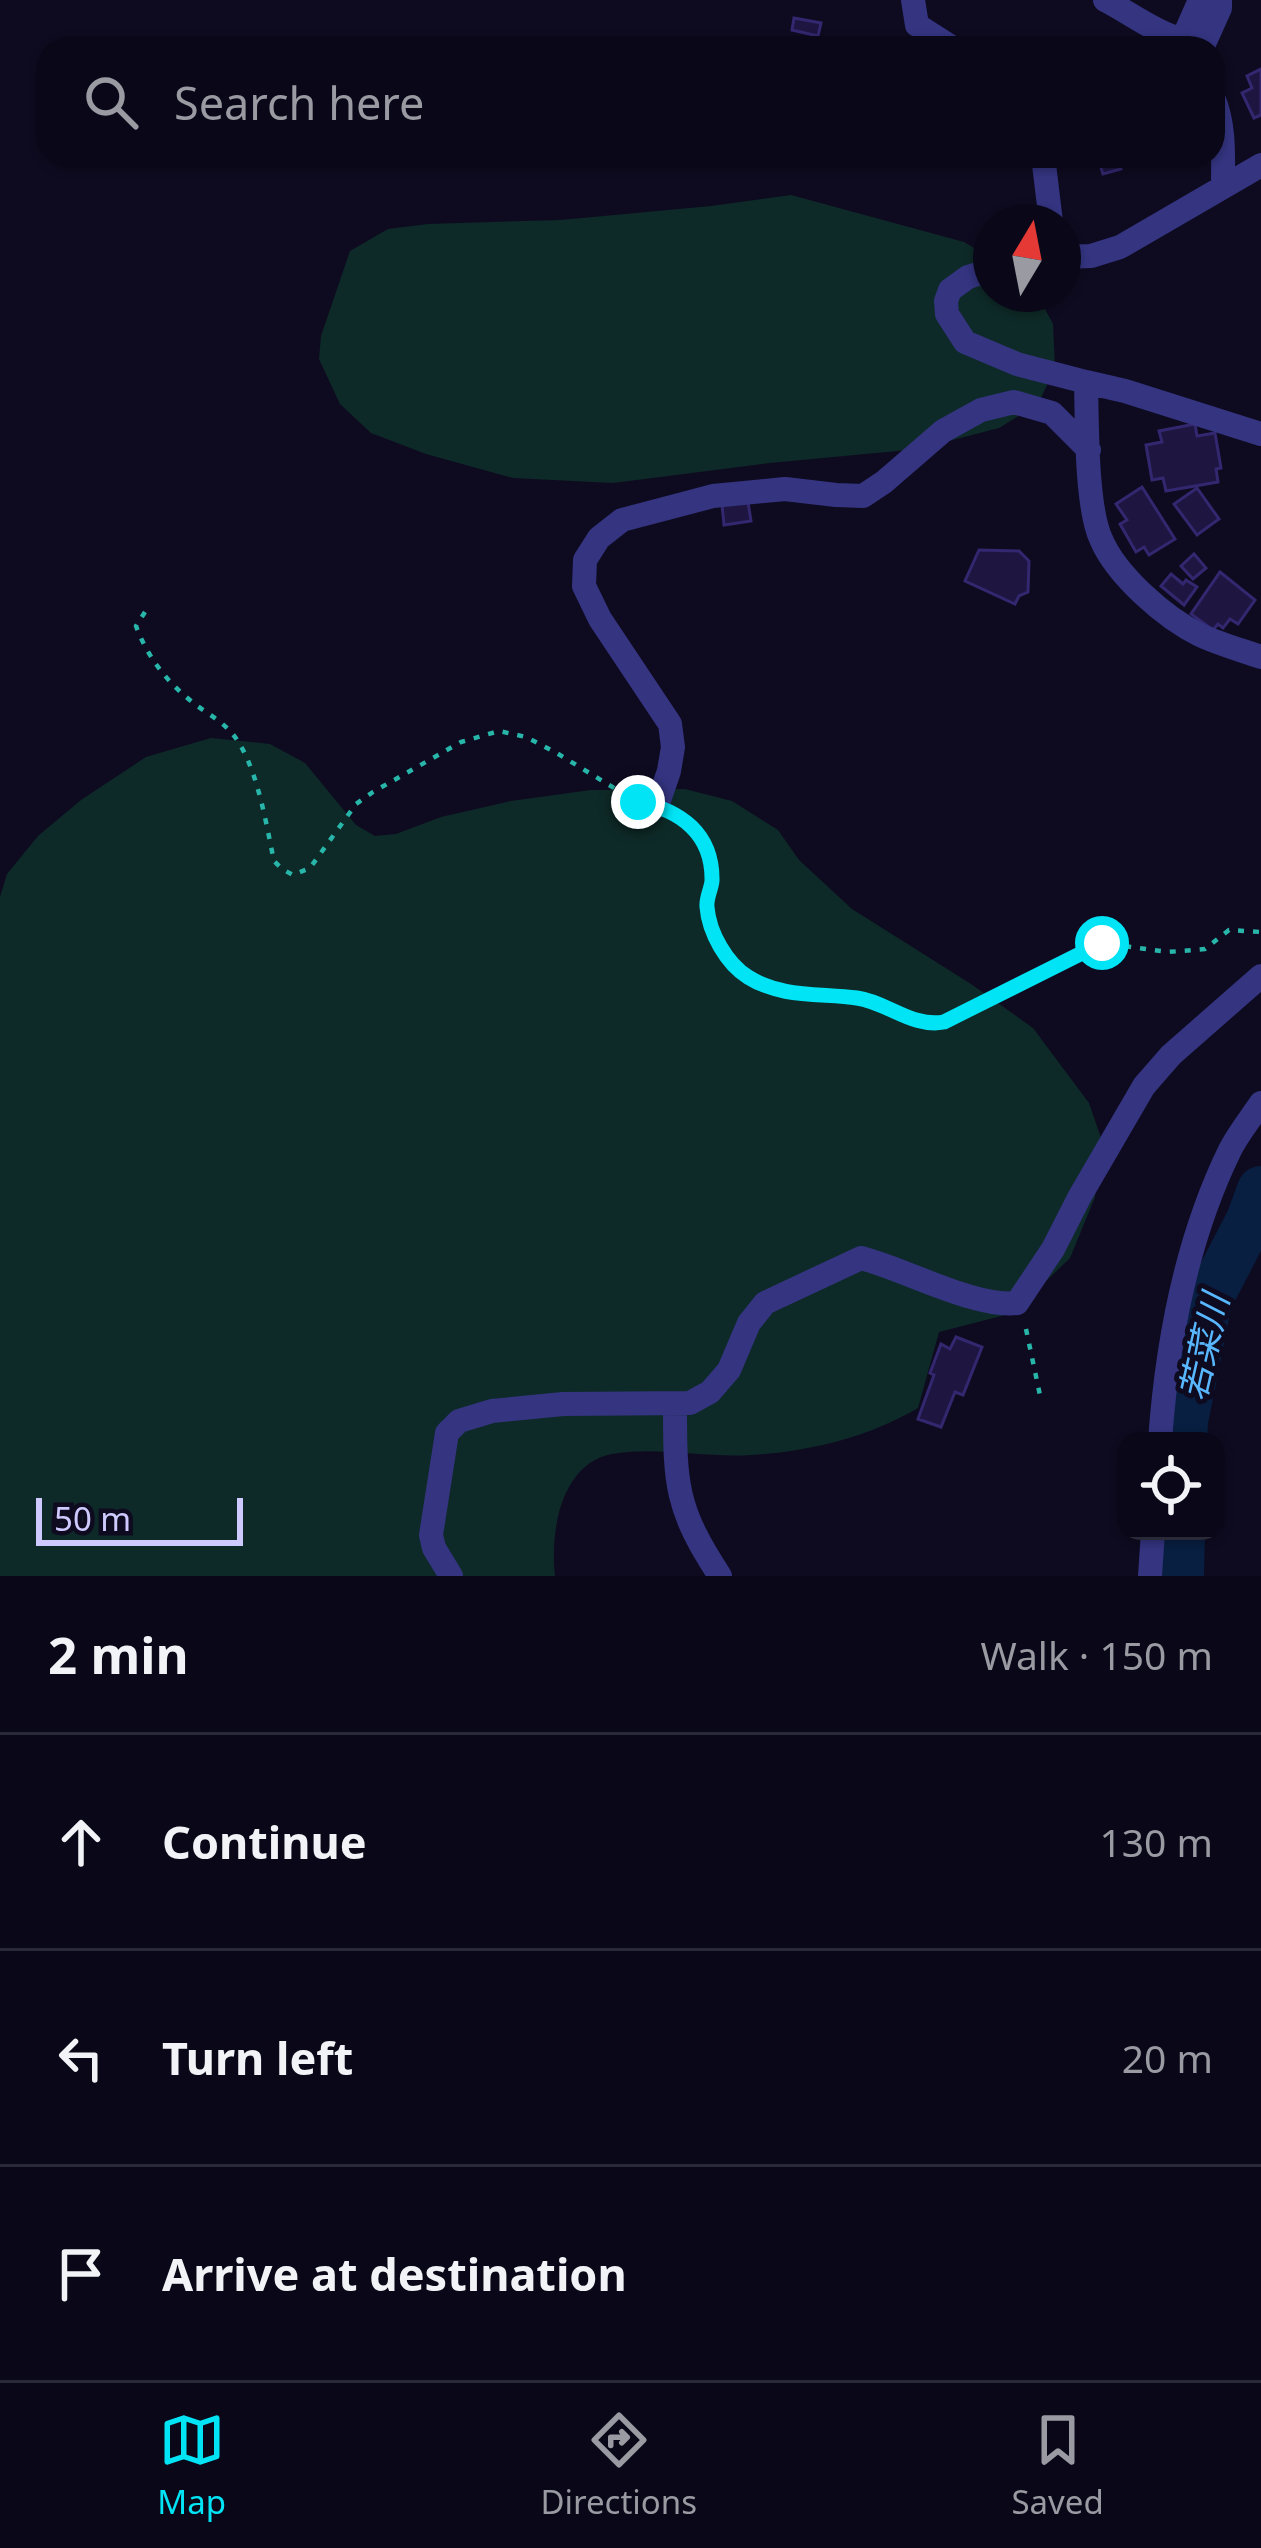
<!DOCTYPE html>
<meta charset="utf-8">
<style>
:root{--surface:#0a0818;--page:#131121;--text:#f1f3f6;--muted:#999aa2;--line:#2a2937;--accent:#00e4f5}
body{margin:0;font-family:"Noto Sans","Noto Sans JP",sans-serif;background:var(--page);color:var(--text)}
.controls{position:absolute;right:36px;bottom:36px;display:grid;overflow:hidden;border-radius:24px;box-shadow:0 3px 9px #0004}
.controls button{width:108px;height:108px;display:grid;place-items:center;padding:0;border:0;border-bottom:3px solid var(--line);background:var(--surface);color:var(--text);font:60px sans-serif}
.compass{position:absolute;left:973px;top:204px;width:108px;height:108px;border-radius:50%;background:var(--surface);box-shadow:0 3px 9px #0004;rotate:10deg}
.scale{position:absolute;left:36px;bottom:30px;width:207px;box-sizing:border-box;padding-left:12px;border:6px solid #cecaff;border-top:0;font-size:33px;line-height:42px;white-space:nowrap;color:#cecaff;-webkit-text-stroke:9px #0e0b20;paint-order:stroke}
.stop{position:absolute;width:36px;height:36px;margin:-27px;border:9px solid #00e4f5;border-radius:50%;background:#fff}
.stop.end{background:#00e4f5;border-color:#fff;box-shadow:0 3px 12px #0008}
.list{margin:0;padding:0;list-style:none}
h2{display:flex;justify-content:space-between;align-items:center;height:156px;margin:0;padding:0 48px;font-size:51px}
h2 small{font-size:39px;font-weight:400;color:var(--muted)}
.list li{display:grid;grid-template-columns:78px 1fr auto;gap:36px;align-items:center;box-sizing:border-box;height:216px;padding:0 48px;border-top:3px solid var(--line)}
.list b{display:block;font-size:45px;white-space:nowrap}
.list em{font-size:39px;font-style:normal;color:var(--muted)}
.icon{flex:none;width:66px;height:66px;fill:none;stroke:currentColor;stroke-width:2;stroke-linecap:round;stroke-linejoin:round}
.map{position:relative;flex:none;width:1261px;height:1576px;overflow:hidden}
.search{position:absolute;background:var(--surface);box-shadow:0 3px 9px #0004;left:36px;right:36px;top:36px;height:132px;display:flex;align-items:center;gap:30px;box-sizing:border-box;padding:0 42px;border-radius:36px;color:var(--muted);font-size:45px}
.sheet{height:804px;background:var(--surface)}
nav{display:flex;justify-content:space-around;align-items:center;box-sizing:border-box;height:168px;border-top:3px solid var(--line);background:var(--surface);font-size:33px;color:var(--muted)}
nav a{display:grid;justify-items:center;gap:6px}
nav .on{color:var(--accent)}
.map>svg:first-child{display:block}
</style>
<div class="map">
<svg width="1261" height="1576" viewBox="0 0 1261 1576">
<rect width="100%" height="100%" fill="#0e0b20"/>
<path fill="#0e2a28" d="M791 195 964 242 991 258V294H1037L1053 324 1055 368 1038 404 999 428 918 449 770 463 613 483 513 478 426 454 371 433 340 404 319 359 321 336 350 251 388 229 428 224 561 220 711 206Z
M211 738 270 744 305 763 356 825 375 836 396 834 441 817 511 801 591 790 685 789 732 801 778 830 799 860 852 909 971 984 1033 1028 1089 1103 1101 1138 1095 1197 1070 1258 1013 1313 939 1332 918 1408C869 1437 808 1452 751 1455 706 1458 657 1446 612 1454 560 1464 550 1533 555 1576H0V897L7 874 38 836 81 800 146 757Z"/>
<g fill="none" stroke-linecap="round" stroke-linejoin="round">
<path stroke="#081f41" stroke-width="48" d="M1183 1441 1184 1421 1208 1301 1250 1220 1261 1190
M1180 1576 1181 1531"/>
</g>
<path fill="#1e1641" stroke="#33276f" stroke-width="3" d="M794 18 821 23 818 36 792 30Z
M1261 69V115L1254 118 1242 93 1252 88 1247 76Z
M1097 156H1118L1121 169 1103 174Z
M1195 424 1197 436 1215 433 1221 468 1216 469 1218 482 1166 491 1163 478 1152 480 1146 445 1162 442 1159 431Z
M1142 487 1175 539 1149 555 1144 547 1136 552 1120 524 1127 520 1116 504Z
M1197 488 1219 519 1197 535 1174 504Z
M748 502 751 521 724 525 722 505Z
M979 550 1019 551 1029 561 1028 592 1019 596 1015 604 965 581Z
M1194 554 1206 568 1193 579 1181 566Z
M1220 572 1255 600 1238 624 1230 619 1223 628 1218 624 1213 630 1191 614Z
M1171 574 1183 584 1186 580 1197 587 1184 605 1161 586Z
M956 1337 982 1347 963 1395 955 1392 941 1427 918 1419 934 1375 930 1373 941 1344 950 1349Z"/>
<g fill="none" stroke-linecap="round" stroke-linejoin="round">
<path stroke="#27b6a9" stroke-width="4.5" stroke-dasharray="6 9" stroke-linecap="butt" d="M145 612 136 626C147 656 166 681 191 701 203 711 217 718 228 729 256 756 266 824 274 861L282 869 293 875 310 868 356 804 373 792 461 742 499 731 526 737 555 752 632 799
M681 820C704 836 713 853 712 881 711 891 706 899 707 908 711 950 745 980 783 991 807 998 833 994 857 998 887 1001 912 1028 944 1022L1102 943 1168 952 1205 949 1229 930 1261 932
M1026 1329 1041 1400"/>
<path stroke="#343481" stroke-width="24" d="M913 0 917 25 953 48
M1105 0C1127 11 1156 33 1178 38L1185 34 1200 0
M1202 48 1220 8V0
M1213 97C1225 125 1223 156 1223 186
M1043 156 1051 222
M1063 257 1091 256 1120 247 1261 165
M991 270 968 277 950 290 946 301 947 314 965 342 1017 364 1086 382C1087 421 1086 507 1101 539 1116 575 1165 618 1200 635 1219 644 1241 650 1261 657
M1086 382 1125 391 1261 434
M657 806 669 771 673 747 670 724 600 619 584 586 585 560 599 538 622 520 713 496 785 489 836 495 863 496 884 482 943 431 981 410 1014 402 1052 413 1089 450
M675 1404C675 1483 675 1508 720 1576
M1160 1441C1167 1342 1186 1240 1230 1150 1238 1134 1251 1118 1261 1103
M451 1576 434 1548 431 1535 447 1433 459 1421 492 1411 563 1404 690 1403 710 1392 729 1370 749 1323 765 1303 861 1258C904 1269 975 1308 1017 1303L1053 1249 1080 1196 1144 1086 1171 1055 1261 976
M1150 1576 1153 1531"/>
</g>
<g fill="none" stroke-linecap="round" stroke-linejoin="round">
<path stroke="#00e4f5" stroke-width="15" d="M638 802C681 810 713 834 712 881 711 890 706 898 707 907 709 933 727 964 748 977 781 998 820 993 857 998 887 1002 912 1028 944 1022L1102 943"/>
</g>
<g text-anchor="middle" stroke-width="10" stroke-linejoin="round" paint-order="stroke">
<g font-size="36" font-style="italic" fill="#58b7ff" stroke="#0e0b20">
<text transform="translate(1204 1347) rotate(-77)" y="13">若菜川</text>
</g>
</g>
</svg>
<div class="controls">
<button><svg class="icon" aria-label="locate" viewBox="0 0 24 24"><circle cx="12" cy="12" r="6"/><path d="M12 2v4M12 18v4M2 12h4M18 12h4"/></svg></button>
</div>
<svg class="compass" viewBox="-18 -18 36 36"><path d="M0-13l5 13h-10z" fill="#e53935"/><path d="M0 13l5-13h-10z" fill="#999aa2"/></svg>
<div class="scale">50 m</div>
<div class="stop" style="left:1102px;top:943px"></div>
<div class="stop end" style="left:638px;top:802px"></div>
<div class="search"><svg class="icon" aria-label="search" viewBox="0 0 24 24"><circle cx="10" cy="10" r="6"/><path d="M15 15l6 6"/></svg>Search here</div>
</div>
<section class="sheet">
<h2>2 min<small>Walk · 150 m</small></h2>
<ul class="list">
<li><svg class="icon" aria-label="ahead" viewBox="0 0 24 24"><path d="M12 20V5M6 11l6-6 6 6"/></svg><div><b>Continue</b></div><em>130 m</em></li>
<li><svg class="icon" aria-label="left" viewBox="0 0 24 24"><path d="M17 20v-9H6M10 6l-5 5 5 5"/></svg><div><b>Turn left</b></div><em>20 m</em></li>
<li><svg class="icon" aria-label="arrive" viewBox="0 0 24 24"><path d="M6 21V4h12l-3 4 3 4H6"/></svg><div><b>Arrive at destination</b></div></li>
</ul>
</section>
<nav>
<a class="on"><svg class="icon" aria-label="map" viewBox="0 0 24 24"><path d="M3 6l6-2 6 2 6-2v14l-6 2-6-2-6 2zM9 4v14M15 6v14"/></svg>Map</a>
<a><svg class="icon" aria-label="directions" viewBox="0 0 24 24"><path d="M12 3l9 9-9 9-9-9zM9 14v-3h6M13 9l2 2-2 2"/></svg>Directions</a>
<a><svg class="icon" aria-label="saved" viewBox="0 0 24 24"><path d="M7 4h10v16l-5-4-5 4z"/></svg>Saved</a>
</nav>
